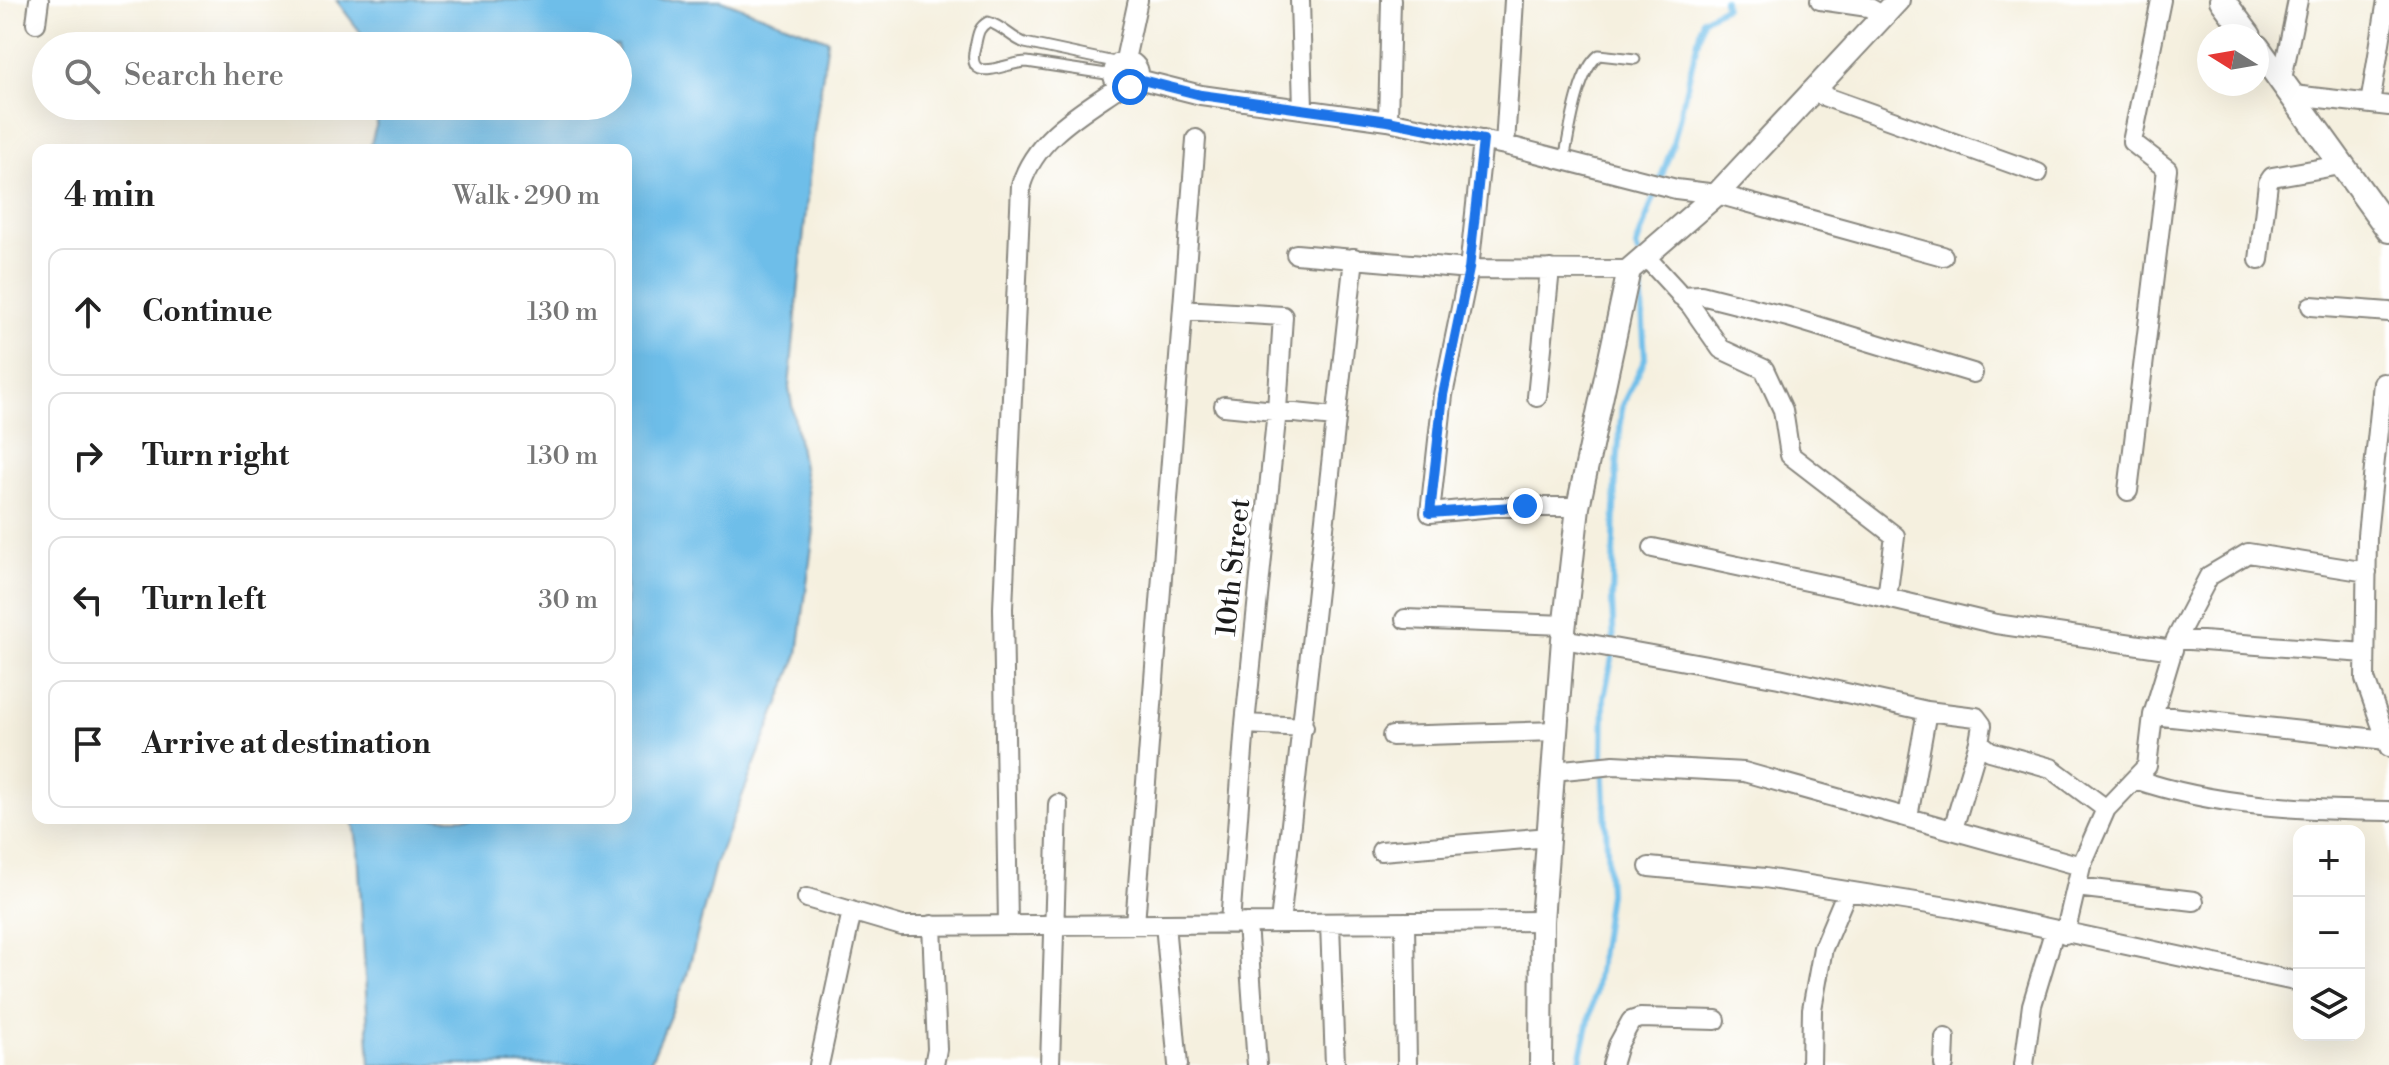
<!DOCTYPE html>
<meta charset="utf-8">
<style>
:root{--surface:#fff;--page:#f6f6f6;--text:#222;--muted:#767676;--line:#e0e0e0}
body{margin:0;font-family:"Libre Bodoni",serif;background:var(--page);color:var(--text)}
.controls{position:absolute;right:24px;bottom:24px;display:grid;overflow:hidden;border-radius:16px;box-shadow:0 8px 32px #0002}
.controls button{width:72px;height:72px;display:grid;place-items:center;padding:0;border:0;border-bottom:2px solid var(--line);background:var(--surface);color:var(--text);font:40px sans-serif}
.compass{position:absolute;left:2197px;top:24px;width:72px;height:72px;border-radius:50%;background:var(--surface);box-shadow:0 8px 32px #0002;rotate:281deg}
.stop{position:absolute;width:24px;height:24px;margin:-18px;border:6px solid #1a73e8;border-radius:50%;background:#fff}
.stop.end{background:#1a73e8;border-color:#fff;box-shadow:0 2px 8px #0008}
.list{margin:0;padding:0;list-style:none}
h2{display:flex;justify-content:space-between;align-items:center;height:104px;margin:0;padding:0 32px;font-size:34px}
h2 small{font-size:26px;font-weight:400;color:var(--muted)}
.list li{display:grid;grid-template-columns:52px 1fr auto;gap:24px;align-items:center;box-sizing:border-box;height:128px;margin:0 16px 16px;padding:0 16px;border:2px solid var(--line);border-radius:16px}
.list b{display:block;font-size:30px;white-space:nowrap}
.list em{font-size:26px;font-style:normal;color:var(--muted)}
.icon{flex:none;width:44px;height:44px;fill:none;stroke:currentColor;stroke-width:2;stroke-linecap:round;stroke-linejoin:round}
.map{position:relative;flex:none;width:2389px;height:1065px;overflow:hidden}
.search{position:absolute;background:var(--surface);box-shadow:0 8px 32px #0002;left:32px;top:32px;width:600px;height:88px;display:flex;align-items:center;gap:20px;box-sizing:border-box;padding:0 28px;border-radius:44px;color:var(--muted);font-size:30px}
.panel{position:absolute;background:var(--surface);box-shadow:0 8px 32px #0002;left:32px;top:144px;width:600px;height:680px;border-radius:16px}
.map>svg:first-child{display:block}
</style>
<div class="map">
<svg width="2389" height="1065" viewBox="0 0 2389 1065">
<rect width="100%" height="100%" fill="#fff"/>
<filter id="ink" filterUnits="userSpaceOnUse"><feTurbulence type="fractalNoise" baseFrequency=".0125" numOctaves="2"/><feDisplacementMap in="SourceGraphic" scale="16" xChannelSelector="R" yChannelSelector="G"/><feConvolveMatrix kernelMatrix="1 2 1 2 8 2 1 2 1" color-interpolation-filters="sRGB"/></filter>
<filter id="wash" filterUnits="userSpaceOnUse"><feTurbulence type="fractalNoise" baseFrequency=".006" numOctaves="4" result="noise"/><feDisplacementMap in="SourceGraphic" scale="32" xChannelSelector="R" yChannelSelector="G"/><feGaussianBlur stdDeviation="1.8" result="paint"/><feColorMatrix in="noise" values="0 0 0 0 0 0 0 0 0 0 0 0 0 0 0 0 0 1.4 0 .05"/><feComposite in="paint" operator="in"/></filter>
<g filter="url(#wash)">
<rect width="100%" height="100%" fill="#f5f0df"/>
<path fill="#6ebee9" stroke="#456d82" stroke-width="2" d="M336 0H721L828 40 812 147 789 388 814 530 798 654 715 865 686 979 649 1065H370L358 848 353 818H626V150H369L382 106H618V46H371Z"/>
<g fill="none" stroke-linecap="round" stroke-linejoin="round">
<path stroke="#6ebee9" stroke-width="6" d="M1638 253 1636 247 1673 144 1703 19 1725 7 1724 0
M1579 1065 1595 993 1609 893 1603 759 1604 698 1614 648 1612 600 1616 478 1622 406 1645 359 1640 268"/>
</g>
</g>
<g filter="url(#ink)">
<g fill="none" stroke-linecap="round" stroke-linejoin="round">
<g stroke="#88867e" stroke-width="13">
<path id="service" d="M1113 75 1027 62C1004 62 963 89 976 43 978 33 979 27 988 22 1003 26 1011 38 1025 43L1119 63
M1564 160C1570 131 1577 72 1599 55L1635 59"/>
</g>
<g stroke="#88867e" stroke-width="22">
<path id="minor" d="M1300 0 1303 108
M1820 0 1868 7 1884 16
M36 23 39 0
M1125 60 1138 0
M1113 74a13 13 0 1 1 26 0a13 13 0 1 1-26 0Z
M1138 79 1201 95 1388 121 1505 145 1676 189 1717 194 1943 256
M2282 79 2298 0
M1812 92 2038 173
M2294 95 2389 106
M2370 104 2387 0
M1388 121 1391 0
M1483 140 1469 269 1443 395 1430 513 1493 507H1578
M1505 145 1514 0
M1296 254 1469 269 1629 270
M1645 256 1691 306 1721 349 1764 369 1783 410 1790 455 1895 536 1887 598 1996 624 2173 650
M2259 260 2268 183 2272 177 2341 165
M1681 296 1701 295 1788 317 1973 373
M2311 306 2389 312
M1183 310 1283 316 1277 410 1245 724 1230 923
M2389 384 2383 383 2367 535 2365 679 2389 747
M1537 397 1550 269
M1224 406 1335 417
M2128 491 2167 169 2132 142 2161 0
M1653 548 1887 598
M1405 619 1565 625
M1563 639 1779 678 1927 711 1908 817
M2176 639 2365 653
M1927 711 1976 717 1982 725 1979 742 1990 751 2051 768 2106 809
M2153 715 2387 740
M1245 724 1304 727
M1392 736 1557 731
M1553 771 1614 765 1744 772 2081 866
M2135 779C2216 807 2304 810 2389 811
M1953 829 1979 742
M1381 851 1550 837
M1649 867 1765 878 1954 908 2299 982
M2076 887 2194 901
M807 898 902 926 1542 921
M1405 922 1407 1065
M1247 923 1257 1065
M1280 923 1354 258
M1330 923 1335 1065
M1135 924 1196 139
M1165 924 1178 1065
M932 925 937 1049 934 1065
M1008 925 1003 608 1021 185C1036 137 1081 113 1120 86
M2065 934 2081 866 2106 809 2147 766 2153 715 2176 639 2209 576 2248 553 2367 572
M819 1065 852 911
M1050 1065 1058 804
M1612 1065 1618 1045 1631 1021 1640 1018 1716 1020
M1811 1065 1812 1009 1823 948 1847 891
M1944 1065 1945 1038
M2024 1065 2032 1005 2054 932"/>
</g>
<g stroke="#88867e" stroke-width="26">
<path id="tertiary" d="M1541 1065 1542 921 1563 639 1578 507 1629 270 1717 194 1898 0"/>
</g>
<g stroke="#88867e" stroke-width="28">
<path id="secondary" d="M2222 0 2249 36
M2257 47 2389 230"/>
</g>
<use href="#service" stroke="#fff" stroke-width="9"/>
<use href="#minor" stroke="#fff" stroke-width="18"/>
<use href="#tertiary" stroke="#fff" stroke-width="22"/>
<use href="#secondary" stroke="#fff" stroke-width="24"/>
</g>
</g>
<g fill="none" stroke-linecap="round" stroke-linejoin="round" filter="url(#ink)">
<path stroke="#1a73e8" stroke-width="10" d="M1130 87 1138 79 1201 95 1388 121 1483 140 1469 269 1443 395 1430 513 1525 506"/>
</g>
<g text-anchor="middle" stroke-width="8" stroke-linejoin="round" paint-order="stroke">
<g font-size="28" fill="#1c1c1c" stroke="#fff">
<text transform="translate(1232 567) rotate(-84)" y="10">10th Street</text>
</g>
</g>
</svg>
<div class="controls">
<button>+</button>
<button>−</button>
<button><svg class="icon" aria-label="layers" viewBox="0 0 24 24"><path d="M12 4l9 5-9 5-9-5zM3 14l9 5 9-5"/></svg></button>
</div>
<svg class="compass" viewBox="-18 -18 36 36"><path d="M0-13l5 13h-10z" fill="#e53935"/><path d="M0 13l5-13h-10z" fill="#767676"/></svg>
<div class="stop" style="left:1130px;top:87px"></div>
<div class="stop end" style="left:1525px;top:506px"></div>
<div class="search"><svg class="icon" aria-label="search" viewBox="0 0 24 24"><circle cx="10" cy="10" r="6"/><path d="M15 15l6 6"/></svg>Search here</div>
<section class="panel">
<h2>4 min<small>Walk · 290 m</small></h2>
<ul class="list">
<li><svg class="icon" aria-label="ahead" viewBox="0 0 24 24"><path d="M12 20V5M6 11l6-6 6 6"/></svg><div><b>Continue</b></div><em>130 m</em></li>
<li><svg class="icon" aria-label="right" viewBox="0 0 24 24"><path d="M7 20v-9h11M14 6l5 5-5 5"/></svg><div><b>Turn right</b></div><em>130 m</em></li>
<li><svg class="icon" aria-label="left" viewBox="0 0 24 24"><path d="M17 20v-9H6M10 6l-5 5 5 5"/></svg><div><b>Turn left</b></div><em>30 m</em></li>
<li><svg class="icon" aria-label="arrive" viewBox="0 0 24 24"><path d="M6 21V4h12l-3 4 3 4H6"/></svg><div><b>Arrive at destination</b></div></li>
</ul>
</section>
</div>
